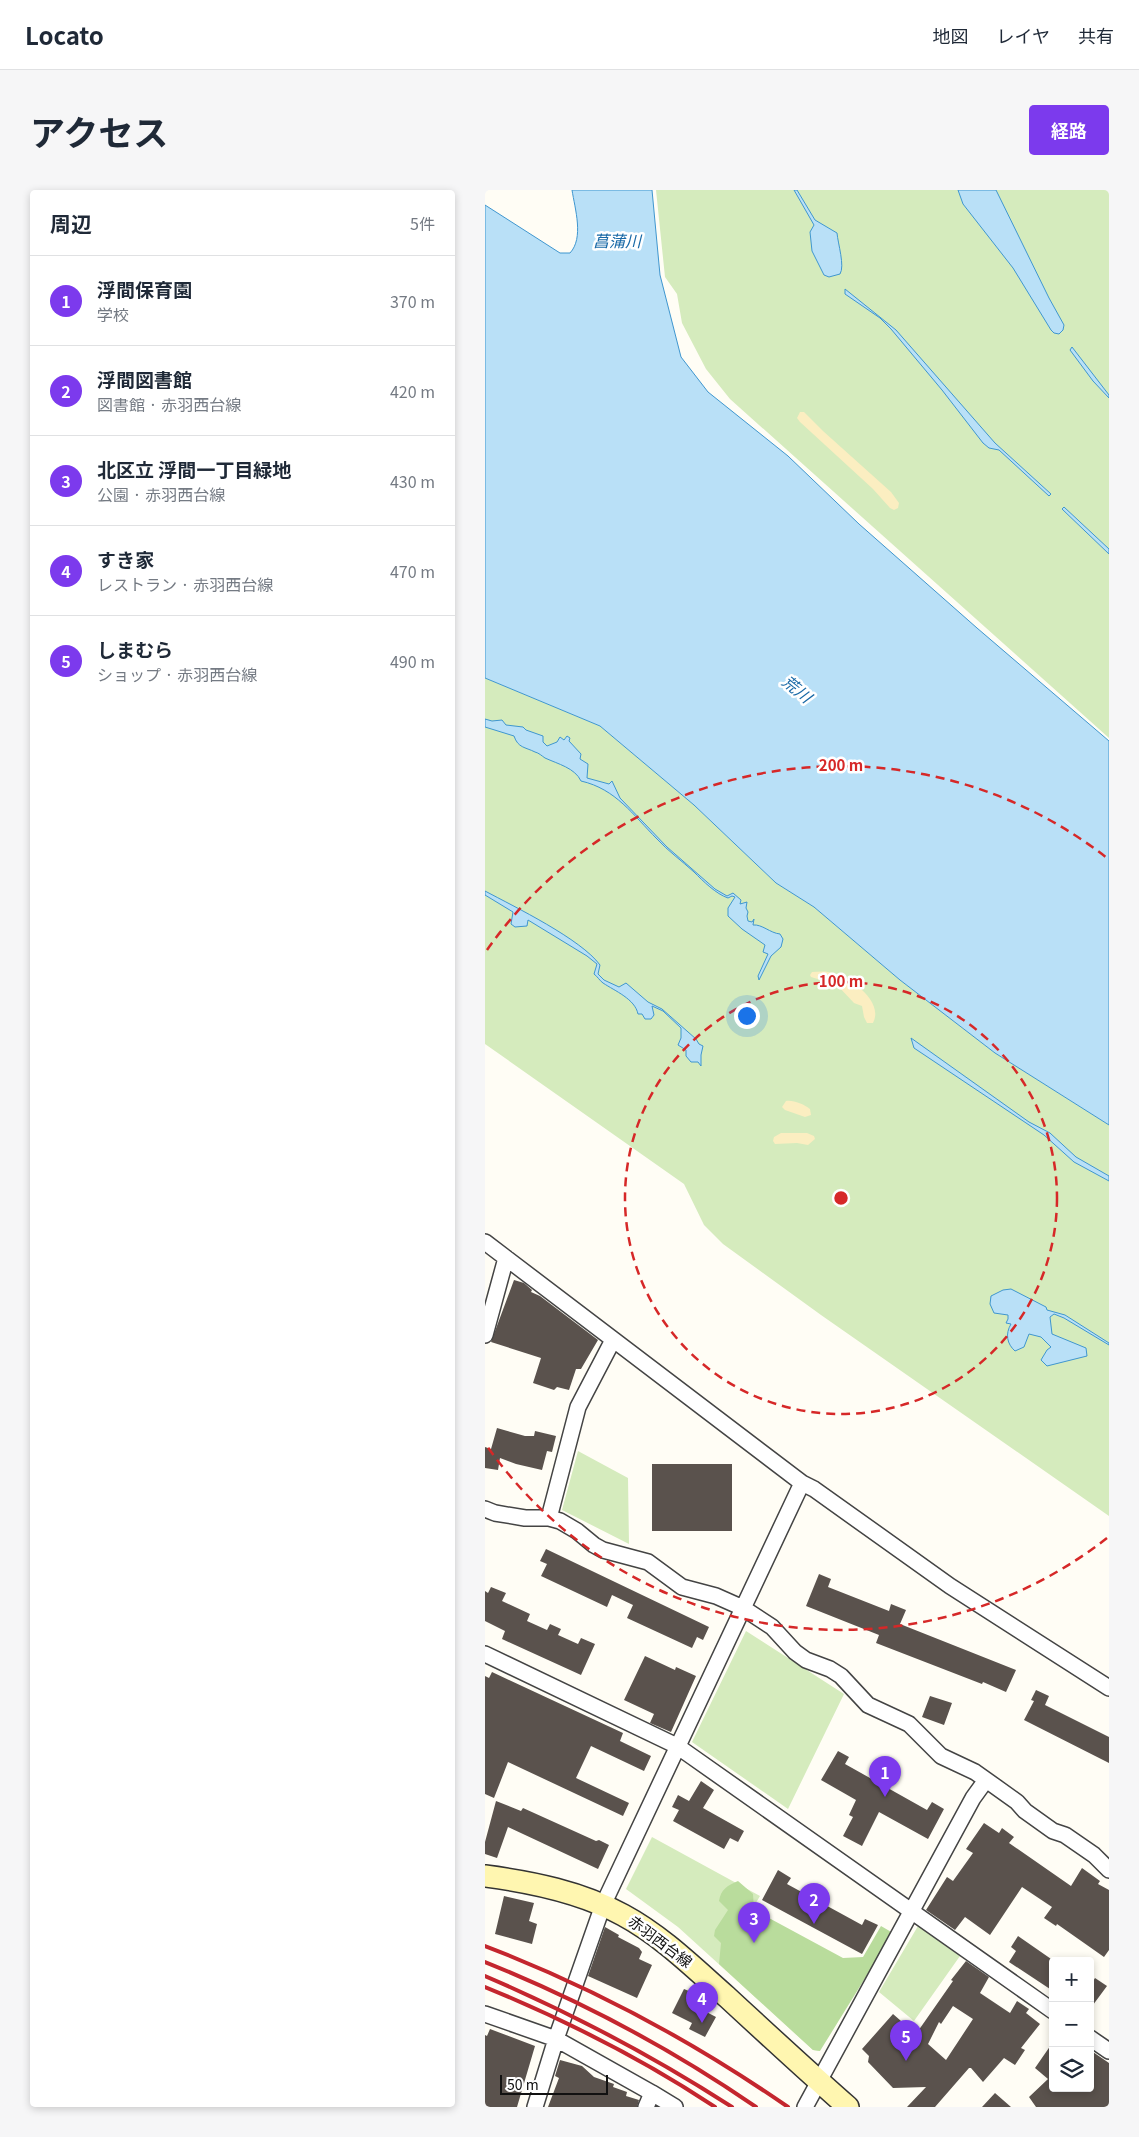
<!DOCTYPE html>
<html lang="ja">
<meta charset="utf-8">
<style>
:root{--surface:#fff;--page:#f6f6f7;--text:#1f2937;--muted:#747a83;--line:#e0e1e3;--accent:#7c3aed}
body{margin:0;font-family:Georgia,"Noto Sans JP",serif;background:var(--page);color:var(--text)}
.controls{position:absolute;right:15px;bottom:15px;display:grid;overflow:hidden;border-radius:5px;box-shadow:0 2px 8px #0003}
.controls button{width:45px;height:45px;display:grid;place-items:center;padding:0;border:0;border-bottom:1px solid var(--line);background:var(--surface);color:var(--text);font:25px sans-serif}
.scale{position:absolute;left:15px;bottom:12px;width:108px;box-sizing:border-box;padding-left:5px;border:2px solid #111;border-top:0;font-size:14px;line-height:18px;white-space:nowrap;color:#111;-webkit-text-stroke:4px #fff;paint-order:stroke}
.you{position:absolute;left:261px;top:825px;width:18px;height:18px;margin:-12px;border:4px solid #fff;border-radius:50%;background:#1a73e8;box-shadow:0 0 0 8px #1a73e833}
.badge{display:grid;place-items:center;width:32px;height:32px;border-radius:50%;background:var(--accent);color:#fff;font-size:16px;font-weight:700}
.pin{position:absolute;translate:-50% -41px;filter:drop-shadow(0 1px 2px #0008)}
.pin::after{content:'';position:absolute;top:26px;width:18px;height:15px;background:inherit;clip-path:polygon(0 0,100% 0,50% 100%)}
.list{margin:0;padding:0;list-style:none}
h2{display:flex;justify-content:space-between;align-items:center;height:65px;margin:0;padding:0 20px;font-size:21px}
h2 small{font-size:16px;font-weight:400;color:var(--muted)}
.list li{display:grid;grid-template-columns:32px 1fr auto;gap:15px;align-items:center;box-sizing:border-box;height:90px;padding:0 20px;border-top:1px solid var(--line)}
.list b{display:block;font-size:19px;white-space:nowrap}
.list p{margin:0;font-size:16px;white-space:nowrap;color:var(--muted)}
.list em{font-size:16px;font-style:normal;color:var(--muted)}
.icon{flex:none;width:28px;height:28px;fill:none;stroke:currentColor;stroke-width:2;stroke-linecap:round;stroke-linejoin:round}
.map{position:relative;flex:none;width:624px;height:1917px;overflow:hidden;border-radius:5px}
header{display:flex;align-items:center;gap:30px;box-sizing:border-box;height:70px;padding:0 25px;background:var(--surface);border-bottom:1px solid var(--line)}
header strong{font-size:24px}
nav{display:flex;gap:28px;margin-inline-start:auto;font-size:18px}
.intro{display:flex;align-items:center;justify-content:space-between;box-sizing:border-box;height:120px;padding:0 30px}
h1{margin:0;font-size:35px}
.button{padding:12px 22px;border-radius:5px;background:var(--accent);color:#fff;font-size:18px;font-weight:700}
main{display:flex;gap:30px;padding:0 30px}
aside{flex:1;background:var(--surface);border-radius:5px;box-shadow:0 2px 8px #0003}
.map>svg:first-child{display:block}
</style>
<header>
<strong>Locato</strong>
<nav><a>地図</a><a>レイヤ</a><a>共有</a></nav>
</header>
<div class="intro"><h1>アクセス</h1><a class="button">経路</a></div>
<main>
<aside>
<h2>周辺<small>5件</small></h2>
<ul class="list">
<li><span class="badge">1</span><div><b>浮間保育園</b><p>学校</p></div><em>370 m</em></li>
<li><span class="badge">2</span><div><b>浮間図書館</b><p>図書館 · 赤羽西台線</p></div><em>420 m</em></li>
<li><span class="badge">3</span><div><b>北区立 浮間一丁目緑地</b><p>公園 · 赤羽西台線</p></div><em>430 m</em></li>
<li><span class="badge">4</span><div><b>すき家</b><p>レストラン · 赤羽西台線</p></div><em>470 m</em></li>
<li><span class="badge">5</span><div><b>しまむら</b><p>ショップ · 赤羽西台線</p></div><em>490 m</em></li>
</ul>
</aside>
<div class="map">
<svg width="624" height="1917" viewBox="0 0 624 1917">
<rect width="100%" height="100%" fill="#fffdf5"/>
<path fill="#d5ebbd" d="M171 0H624V548L245 209 221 179 197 133 192 104 180 87Z
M0 488 115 536 209 615 291 693 329 717 415 790 510 863 624 935V1326L336 1125 238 1054 219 1035 199 994 0 854Z
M93 1261 143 1288 144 1354 77 1320Z
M261 1441 359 1504 303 1619 207 1552Z
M167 1647 275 1706 266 1721 335 1861 328 1860 193 1737 141 1699Z
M433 1736 475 1766 429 1831 394 1802Z"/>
<path fill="#b9dc9c" d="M253 1691 268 1704 269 1720 358 1768 378 1767 396 1736 408 1743 335 1861 328 1860 234 1774 236 1753 229 1746 230 1740 243 1720 234 1711C236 1699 242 1696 253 1691Z"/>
<path fill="#fbeec1" d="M315 222H319L338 241 406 302 414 313 413 318 409 320 405 318 388 299 315 232 312 228Z
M327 782C332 782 338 781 343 782 362 785 400 810 388 833H382L379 827 377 816 369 813 352 795 326 787 325 785Z
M301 911C309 910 318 914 325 919L326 925 320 927 300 920 297 917Z
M296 943H322L329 946 330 949 323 955 312 953 290 954 288 951 289 947Z"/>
<path fill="#b9e0f7" stroke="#3f96cf" d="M87 0H167L175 85 196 167 223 202 303 266 374 334 492 438 624 551V935L510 863 415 790 329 717 291 693 209 615 115 536 0 488V15L75 63H85C99 48 90 19 87 0Z
M309 0H312L330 30 352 43C353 54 360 76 355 84L344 87 339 85 327 61 325 42 329 35Z
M473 0H511L564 108 579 135 578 140 574 144 569 143 566 140 528 78 478 14Z
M360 99 411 140 510 253 566 304 564 306 514 260 504 258 498 253 457 200 406 139 395 128 360 104Z
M587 157 624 205V208L608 191 585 160Z
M579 317 624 359V364L577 319Z
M0 529 7 531 17 530 21 535 38 537 41 540 58 546V552L62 556 72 552 75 547 79 550 82 546 85 548 84 551 96 564 95 569 103 574 102 588 124 594 127 591 135 608 182 657 230 699 242 706 248 703 256 710 255 714 262 712 261 718 263 722 262 726 263 731 267 732 269 729 268 735C277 734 285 743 295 744L298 749 296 757 286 766 274 790 273 786 283 764 278 762 280 755 257 739 243 726V718L250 707 247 706 243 708C231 704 218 691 209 682 197 671 183 661 172 649 148 625 131 599 96 591 90 578 73 574 60 568 57 566 54 563 50 562 40 557 33 558 29 546L0 537Z
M0 701C30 717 96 749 115 775L113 784 119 790 134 797 141 793 163 812 177 819 211 849 214 854 218 856 216 865V876L213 872H206L201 866V860L193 855 196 848V838L178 821 167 816 169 825 166 829H160L157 824H153C150 809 130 801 118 793 114 790 113 787 109 784L112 774 102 766 43 730 42 736 30 737 26 734 28 722 0 705Z
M426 848 544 932 565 943 591 967 624 986V991L589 972 559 945 429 858Z
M526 1099 561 1117 562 1120 580 1125 624 1153V1155L579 1128 569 1124 565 1127 567 1144 601 1158 602 1166 562 1176 556 1170 562 1160 566 1157 556 1147 544 1144 539 1157 530 1161C522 1154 520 1144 526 1134L521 1133 523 1129V1125L509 1123 505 1114 506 1106 518 1100Z"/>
<path fill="#5a524d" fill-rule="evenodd" d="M29 1090 39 1093 47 1100 46 1102 55 1106 113 1150 96 1179H91L84 1200 72 1197 69 1200 48 1193 56 1168 6 1152Z
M12 1238 40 1246H49L50 1241 71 1246 67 1262 62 1261 57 1280 31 1274 15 1268 13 1280 0 1278V1257L6 1259Z
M167 1274H247V1341H167Z
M61 1359 224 1437 218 1450 212 1447 207 1458 142 1428 148 1415 127 1405 122 1417 56 1386 62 1374 55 1371Z
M334 1384 346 1389 343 1397 404 1421 406 1414 421 1420 415 1434 531 1480 521 1502 498 1492 497 1494 391 1453 394 1445 321 1416Z
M6 1397 21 1403 17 1411 45 1424 42 1431 62 1440 65 1434 76 1439 73 1445 93 1454 96 1448 110 1454 96 1485 17 1449 20 1441 0 1431V1401L3 1403Z
M160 1466 190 1480 191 1477 211 1486 186 1542 165 1533 169 1524 139 1510Z
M7 1482 138 1543 135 1551 166 1566 159 1581 106 1556 91 1588 144 1613 138 1626 23 1572 9 1608 0 1604V1486L4 1488Z
M551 1500 564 1506 560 1515 624 1547V1573L539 1530 549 1511 546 1510Z
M445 1506 467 1513 459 1535 437 1527Z
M353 1561 364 1567 360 1574 442 1620 447 1612 459 1619 443 1649 394 1622 377 1656 358 1646 368 1627 364 1625 371 1610 336 1590Z
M216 1591 229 1600 218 1618 259 1641 253 1652 245 1648 239 1659 188 1631 194 1620 187 1617 193 1605 204 1611Z
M11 1611 36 1621 38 1618 111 1651 114 1650 124 1655 113 1679 23 1637 12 1668 0 1664V1652Z
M499 1633 514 1643 517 1638 529 1647 524 1653 586 1696 597 1678 615 1691 613 1694 624 1700V1760L619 1767 572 1734 571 1736 559 1728 567 1717 537 1697 505 1745 480 1727 470 1740 441 1720 462 1687 468 1691 488 1663 481 1659Z
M293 1680 306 1688 302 1694 377 1735 380 1729 393 1735 377 1764 277 1710Z
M19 1706 49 1713 44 1731 52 1734 47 1754 10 1744Z
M120 1737 134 1745 133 1747 154 1758 157 1762 154 1769 167 1775 152 1808 103 1786Z
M533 1746 569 1771H564L568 1774V1801L524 1772 531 1761 526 1757Z
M481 1771 504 1787 495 1803 525 1823 532 1811 544 1819 541 1823 555 1834 536 1858 540 1860 530 1875 519 1868 498 1892 486 1878H484L450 1917H422L441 1897 408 1898 383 1872 384 1866 377 1859 408 1824 431 1844 468 1791 466 1790ZM468 1816 488 1829 461 1870 443 1854 454 1832 456 1834Z
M610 1788 622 1796 605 1819V1796Z
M199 1799 211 1804 206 1814 231 1827 220 1847 204 1839 207 1833 187 1823Z
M5 1839 50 1856 32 1917H0V1845L2 1846Z
M568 1852V1898H605V1860L624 1873V1917H551L544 1907 563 1889 550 1878Z
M75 1870 97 1876 109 1887 129 1894 128 1897 142 1902 141 1906 154 1910 152 1917H63L74 1888 70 1886Z
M510 1903 526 1917H497Z"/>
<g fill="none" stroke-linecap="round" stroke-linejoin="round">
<g stroke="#444" stroke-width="18">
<path id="minor" d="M0 1052 317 1293 329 1299 465 1396 624 1498
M0 1145 21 1068
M0 1319 10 1323 40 1328H64L75 1331 92 1341 109 1355 118 1360 163 1372 197 1397 231 1406 258 1418 287 1437 310 1462 321 1470 345 1479 356 1486 383 1515 424 1534 456 1566 490 1582 532 1612 540 1621 568 1641 580 1645 609 1665 624 1680
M64 1328 93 1217 128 1150
M0 1464 192 1556 568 1821
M0 1824 71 1849 167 1903
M605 1848 624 1861
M50 1917 71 1849 118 1715 317 1293
M161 1917 167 1903 190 1917
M320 1917 488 1608 501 1590"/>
</g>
<g stroke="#333" stroke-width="24">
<path id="secondary" d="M0 1686C47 1692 96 1702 138 1725 177 1746 209 1778 242 1807 282 1844 322 1881 363 1917"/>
</g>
<use href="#minor" stroke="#fff" stroke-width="15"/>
<use href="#secondary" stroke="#fff6b0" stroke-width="21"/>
<path stroke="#c4262e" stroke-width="4" d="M0 1756C107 1797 209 1852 303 1917
M0 1772C94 1810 187 1859 271 1917
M0 1786C86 1823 168 1866 247 1917
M0 1797C80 1830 158 1869 230 1917"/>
</g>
<g fill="none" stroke="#d62828" stroke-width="2.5" stroke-dasharray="9 6">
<circle cx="356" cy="1008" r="216"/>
<path d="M622 1348A432 432 0 0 1 2 1256M2 760A432 432 0 0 1 622 668"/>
</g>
<g text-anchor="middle" stroke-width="5" stroke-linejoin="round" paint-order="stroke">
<g font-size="15" fill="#111" stroke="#fff">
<text transform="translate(175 1752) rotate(37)" y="5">赤羽西台線</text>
</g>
<g font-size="16" font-style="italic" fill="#1768a6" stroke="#fff">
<text x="132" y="57">菖蒲川</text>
<text transform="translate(312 499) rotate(39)" y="6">荒川</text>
</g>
</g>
<circle cx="356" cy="1008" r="8" fill="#d62828" stroke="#fff" stroke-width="2.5"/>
<g font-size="15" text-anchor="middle" font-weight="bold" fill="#d62828" stroke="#fff" stroke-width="5" stroke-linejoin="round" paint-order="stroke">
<text x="356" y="581">200 m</text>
<text x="356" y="797">100 m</text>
</g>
</svg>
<div class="controls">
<button>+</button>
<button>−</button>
<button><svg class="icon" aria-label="layers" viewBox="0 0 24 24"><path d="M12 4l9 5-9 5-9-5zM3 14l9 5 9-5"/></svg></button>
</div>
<div class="scale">50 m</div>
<div class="you"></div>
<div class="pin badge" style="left:400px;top:1607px">1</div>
<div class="pin badge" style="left:329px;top:1734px">2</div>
<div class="pin badge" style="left:269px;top:1753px">3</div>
<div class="pin badge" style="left:217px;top:1833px">4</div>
<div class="pin badge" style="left:421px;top:1871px">5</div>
</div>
</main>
